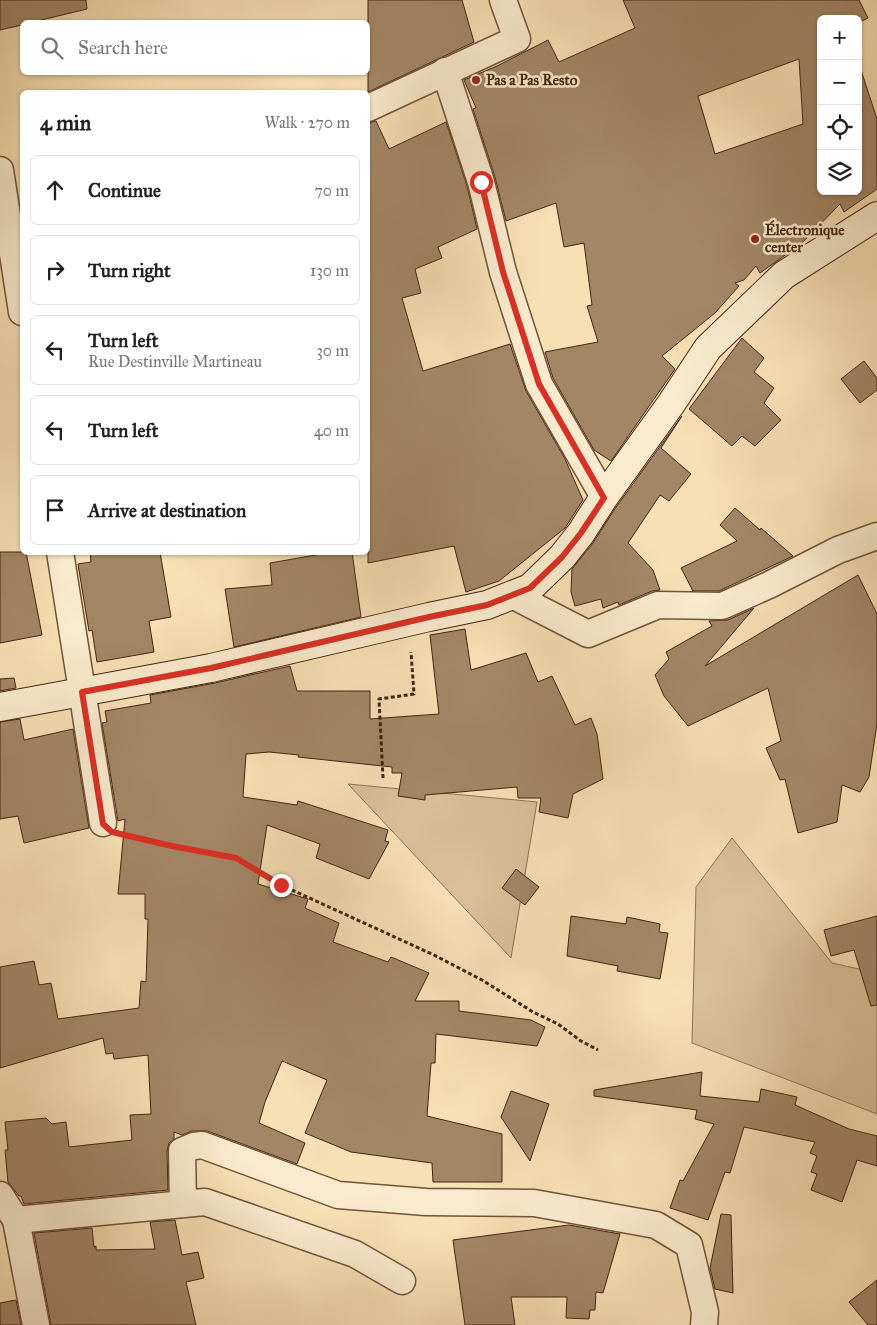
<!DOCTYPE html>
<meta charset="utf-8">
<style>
:root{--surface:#fff;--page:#f2f2f2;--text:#202124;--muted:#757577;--line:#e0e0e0}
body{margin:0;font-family:"IM FELL Great Primer",serif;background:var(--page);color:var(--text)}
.controls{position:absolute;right:15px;top:15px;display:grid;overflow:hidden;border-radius:8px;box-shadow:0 1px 4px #0004}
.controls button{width:45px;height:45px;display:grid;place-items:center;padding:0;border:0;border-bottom:1px solid var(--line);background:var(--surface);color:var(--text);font:25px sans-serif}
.stop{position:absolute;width:15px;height:15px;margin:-11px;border:4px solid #d93025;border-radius:50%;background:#fff}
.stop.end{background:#d93025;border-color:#fff;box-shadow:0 1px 5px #0008}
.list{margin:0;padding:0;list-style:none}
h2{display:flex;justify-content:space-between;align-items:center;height:65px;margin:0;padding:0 20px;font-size:21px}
h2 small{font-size:16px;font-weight:400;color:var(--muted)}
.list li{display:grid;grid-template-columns:32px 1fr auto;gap:15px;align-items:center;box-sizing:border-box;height:70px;margin:0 10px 10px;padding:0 10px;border:1px solid var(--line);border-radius:8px}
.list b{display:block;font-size:19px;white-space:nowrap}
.list p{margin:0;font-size:16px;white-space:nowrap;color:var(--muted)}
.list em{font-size:16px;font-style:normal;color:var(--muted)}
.icon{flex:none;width:28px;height:28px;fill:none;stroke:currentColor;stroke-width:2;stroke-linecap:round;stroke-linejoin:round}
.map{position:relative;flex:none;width:877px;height:1325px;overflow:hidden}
.search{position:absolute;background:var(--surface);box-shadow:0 1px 4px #0004;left:20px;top:20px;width:350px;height:55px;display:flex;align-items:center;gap:12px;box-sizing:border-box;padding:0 18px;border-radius:8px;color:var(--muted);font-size:19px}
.panel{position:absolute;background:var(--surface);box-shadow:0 1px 4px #0004;left:20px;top:90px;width:350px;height:465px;border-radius:8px}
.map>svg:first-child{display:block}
</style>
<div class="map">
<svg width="877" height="1325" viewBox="0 0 877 1325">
<rect width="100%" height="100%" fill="#f7e0b4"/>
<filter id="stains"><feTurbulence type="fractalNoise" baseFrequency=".004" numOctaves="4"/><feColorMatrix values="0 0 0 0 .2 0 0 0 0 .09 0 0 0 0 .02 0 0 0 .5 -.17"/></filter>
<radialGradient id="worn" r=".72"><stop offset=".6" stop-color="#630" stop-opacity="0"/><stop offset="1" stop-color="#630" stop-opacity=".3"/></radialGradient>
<path fill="#d9c098" stroke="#8f7255" d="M348 784 537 802 511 958Z
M732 838 832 963 877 973V1114L692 1043 696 887Z"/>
<path fill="#a28666" stroke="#452412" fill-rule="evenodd" d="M0 0H86L87 9 33 22H22V25L0 30Z
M368 0H462L474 42 368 92Z
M623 0H859L868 18 858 23V19H821V191H858V61L877 119V189L844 212 840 204 802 243 760 273 756 266 744 280 735 283 739 286 715 313 662 356 675 369 611 461 594 450 553 378 545 352 598 342 587 306 592 305 584 243 564 247 556 203 506 221 495 177 473 109 476 108 464 80 497 66 548 40 559 62 635 28ZM799 59 803 124 715 154 698 96Z
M376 121 389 149 446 122 467 186 477 229 438 247 442 258 415 269 421 293 402 298 423 371 510 344 526 391 565 459 583 500 565 528 499 581 466 592 454 546 368 563V123Z
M742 338 764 358 754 372 774 388 764 403 781 420 755 446 742 436 732 446 689 409Z
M864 361 877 378V390L860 403 841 379Z
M682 416 661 448 691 474 669 501 660 495 628 543 653 570 660 590 652 591 619 605 618 602 603 608 601 599 575 606 571 592 572 569 593 543 614 510Z
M735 508 760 530 761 528 793 556 719 591H693L681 568 737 541 720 525Z
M0 552H26L42 635 0 643Z
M90 552H160L171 617 149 621 154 652 97 662 92 630 89 631 78 564 91 562Z
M333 552H352L361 617 234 647 225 589 272 585 270 563Z
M858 575 877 614V724L869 777 860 792 842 785 837 822 798 833 785 779 780 780 766 748 781 741 768 688 688 726 664 696 655 675 669 659 666 652 712 626 709 621 728 620 754 608 705 666Z
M465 629 471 670 526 653 538 682 552 676 575 725 591 718 597 734 603 779 573 794 568 818 539 812 541 798H518L517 787 425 795V800L398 796 402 773H392V767L298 757 299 755 269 752 246 754 243 797 297 805 298 801 388 830 385 841 389 842 369 879 316 858 320 844 267 825 258 884 308 899 305 908 339 923 333 942 388 962 391 957 429 973 415 1001H459V1011L531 1020 545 1027 537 1046 436 1034 435 1063H431L427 1116 502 1134V1182H433L432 1163 351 1152 305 1133 327 1080 282 1061 265 1102 259 1123 305 1143 297 1164 207 1131H192L182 1135 174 1132V1139L169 1143 167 1151 168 1190 24 1204 21 1196H19L8 1182 5 1150H8L5 1122 46 1118 52 1124 66 1122 69 1147 132 1140 130 1115 151 1114 148 1055 114 1059 113 1053 106 1054 103 1038 0 1068V967L34 961 39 985 51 983 58 1019 139 1008 141 981 146 982 148 919H145V894H118L125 819 118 821 102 723 107 722 105 711 151 703 150 695 215 683 290 666 297 691H370V719L439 714 430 635Z
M14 678 16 688 0 691V679Z
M20 719 24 740 73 729 89 828 24 843 18 816 0 819V722Z
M516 869 539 887 525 905 502 888Z
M571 916 626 924 627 917 660 924 659 932 668 933 660 979 617 971 618 966 567 956Z
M877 916V1005L871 1006 854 950 831 956 824 930Z
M702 1072 700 1096 759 1102 761 1089 797 1097 795 1105 849 1129 877 1136V1166L857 1160 842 1202 811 1190 817 1174 811 1172 817 1156 810 1153 815 1142 744 1127 730 1173 725 1172 708 1220 670 1208 680 1180 683 1181 714 1124 695 1119 697 1110 594 1096V1090Z
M511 1091 549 1104 530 1161 501 1117Z
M721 1214 731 1215 733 1293 715 1289 710 1268Z
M175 1220 182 1255 198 1252 204 1278 186 1282 196 1325H51L34 1233 92 1228 94 1247 96 1246V1250L155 1249 150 1222Z
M569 1225 620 1234 603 1293 596 1292 595 1310H590L589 1319 566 1318 567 1297H511L515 1325H465L453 1240Z
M877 1280V1325H868L849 1302Z
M16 1300 21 1325H0V1303Z"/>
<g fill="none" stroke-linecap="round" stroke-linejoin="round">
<g stroke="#72533a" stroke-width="29">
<path id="street" d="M445 71 481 182 503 272 539 384 604 497
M368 108 517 39 503 0
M0 170 22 312
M60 552 103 823
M512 595 588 634 658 605 722 606 769 585 838 550 877 536
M0 1195 16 1220 36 1325
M183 1204 182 1151 194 1146 202 1145 338 1195 426 1202 534 1203 656 1225 689 1245 705 1312 704 1325
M16 1220 205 1202 355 1254 402 1281"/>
</g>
<g stroke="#452412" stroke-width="30">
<path id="secondary" d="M0 707 211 668 429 617 487 605 530 588 562 557 581 533 604 497 671 404 708 348 784 275 877 216"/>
</g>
<path stroke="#452412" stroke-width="3" stroke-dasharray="4 2.5" stroke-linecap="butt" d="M383 778 379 699 414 694 411 652
M127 835 172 846 235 858 281 885 434 955 482 980 533 1012 558 1024 581 1041 598 1050"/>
<use href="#street" stroke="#faebce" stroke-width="26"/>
<use href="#secondary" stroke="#faebce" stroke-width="28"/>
</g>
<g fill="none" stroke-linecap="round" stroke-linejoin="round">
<path stroke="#d93025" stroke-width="6" d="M281 885 236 858 172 846 112 832 103 824 82 692 211 668 429 617 487 605 530 588 562 557 581 533 604 498 539 384 503 272 481 182"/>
</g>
<g fill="#8f2418" stroke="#faebce" stroke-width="2">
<circle cx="476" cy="80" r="5"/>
<circle cx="755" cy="239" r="5"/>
</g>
<g text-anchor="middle" stroke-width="5" stroke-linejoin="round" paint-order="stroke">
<g font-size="15" font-weight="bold" fill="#452412" stroke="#faebce" text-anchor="start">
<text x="486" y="85">Pas a Pas Resto</text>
<text x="765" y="235">Électronique<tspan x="765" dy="17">center</tspan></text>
</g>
</g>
<rect width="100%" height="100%" filter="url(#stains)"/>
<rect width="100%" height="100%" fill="url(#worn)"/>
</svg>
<div class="controls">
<button>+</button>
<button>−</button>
<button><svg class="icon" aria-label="locate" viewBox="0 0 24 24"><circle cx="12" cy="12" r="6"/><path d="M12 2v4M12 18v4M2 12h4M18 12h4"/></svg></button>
<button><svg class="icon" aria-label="layers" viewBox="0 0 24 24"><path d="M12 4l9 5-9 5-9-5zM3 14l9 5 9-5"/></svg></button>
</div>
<div class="stop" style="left:481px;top:182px"></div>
<div class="stop end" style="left:281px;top:885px"></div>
<div class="search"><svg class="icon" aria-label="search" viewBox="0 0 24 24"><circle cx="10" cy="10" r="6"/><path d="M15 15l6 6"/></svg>Search here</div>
<section class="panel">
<h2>4 min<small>Walk · 270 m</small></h2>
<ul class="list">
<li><svg class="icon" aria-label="ahead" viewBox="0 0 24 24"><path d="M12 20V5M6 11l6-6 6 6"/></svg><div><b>Continue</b></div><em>70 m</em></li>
<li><svg class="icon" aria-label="right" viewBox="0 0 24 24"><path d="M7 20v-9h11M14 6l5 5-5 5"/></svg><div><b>Turn right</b></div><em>130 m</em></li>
<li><svg class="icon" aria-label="left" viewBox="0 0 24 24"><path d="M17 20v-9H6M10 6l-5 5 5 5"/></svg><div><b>Turn left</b><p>Rue Destinville Martineau</p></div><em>30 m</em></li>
<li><svg class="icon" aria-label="left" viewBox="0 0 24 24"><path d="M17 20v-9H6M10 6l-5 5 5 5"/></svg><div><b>Turn left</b></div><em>40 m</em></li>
<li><svg class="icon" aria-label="arrive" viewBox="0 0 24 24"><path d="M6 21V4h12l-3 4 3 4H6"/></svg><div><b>Arrive at destination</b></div></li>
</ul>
</section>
</div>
